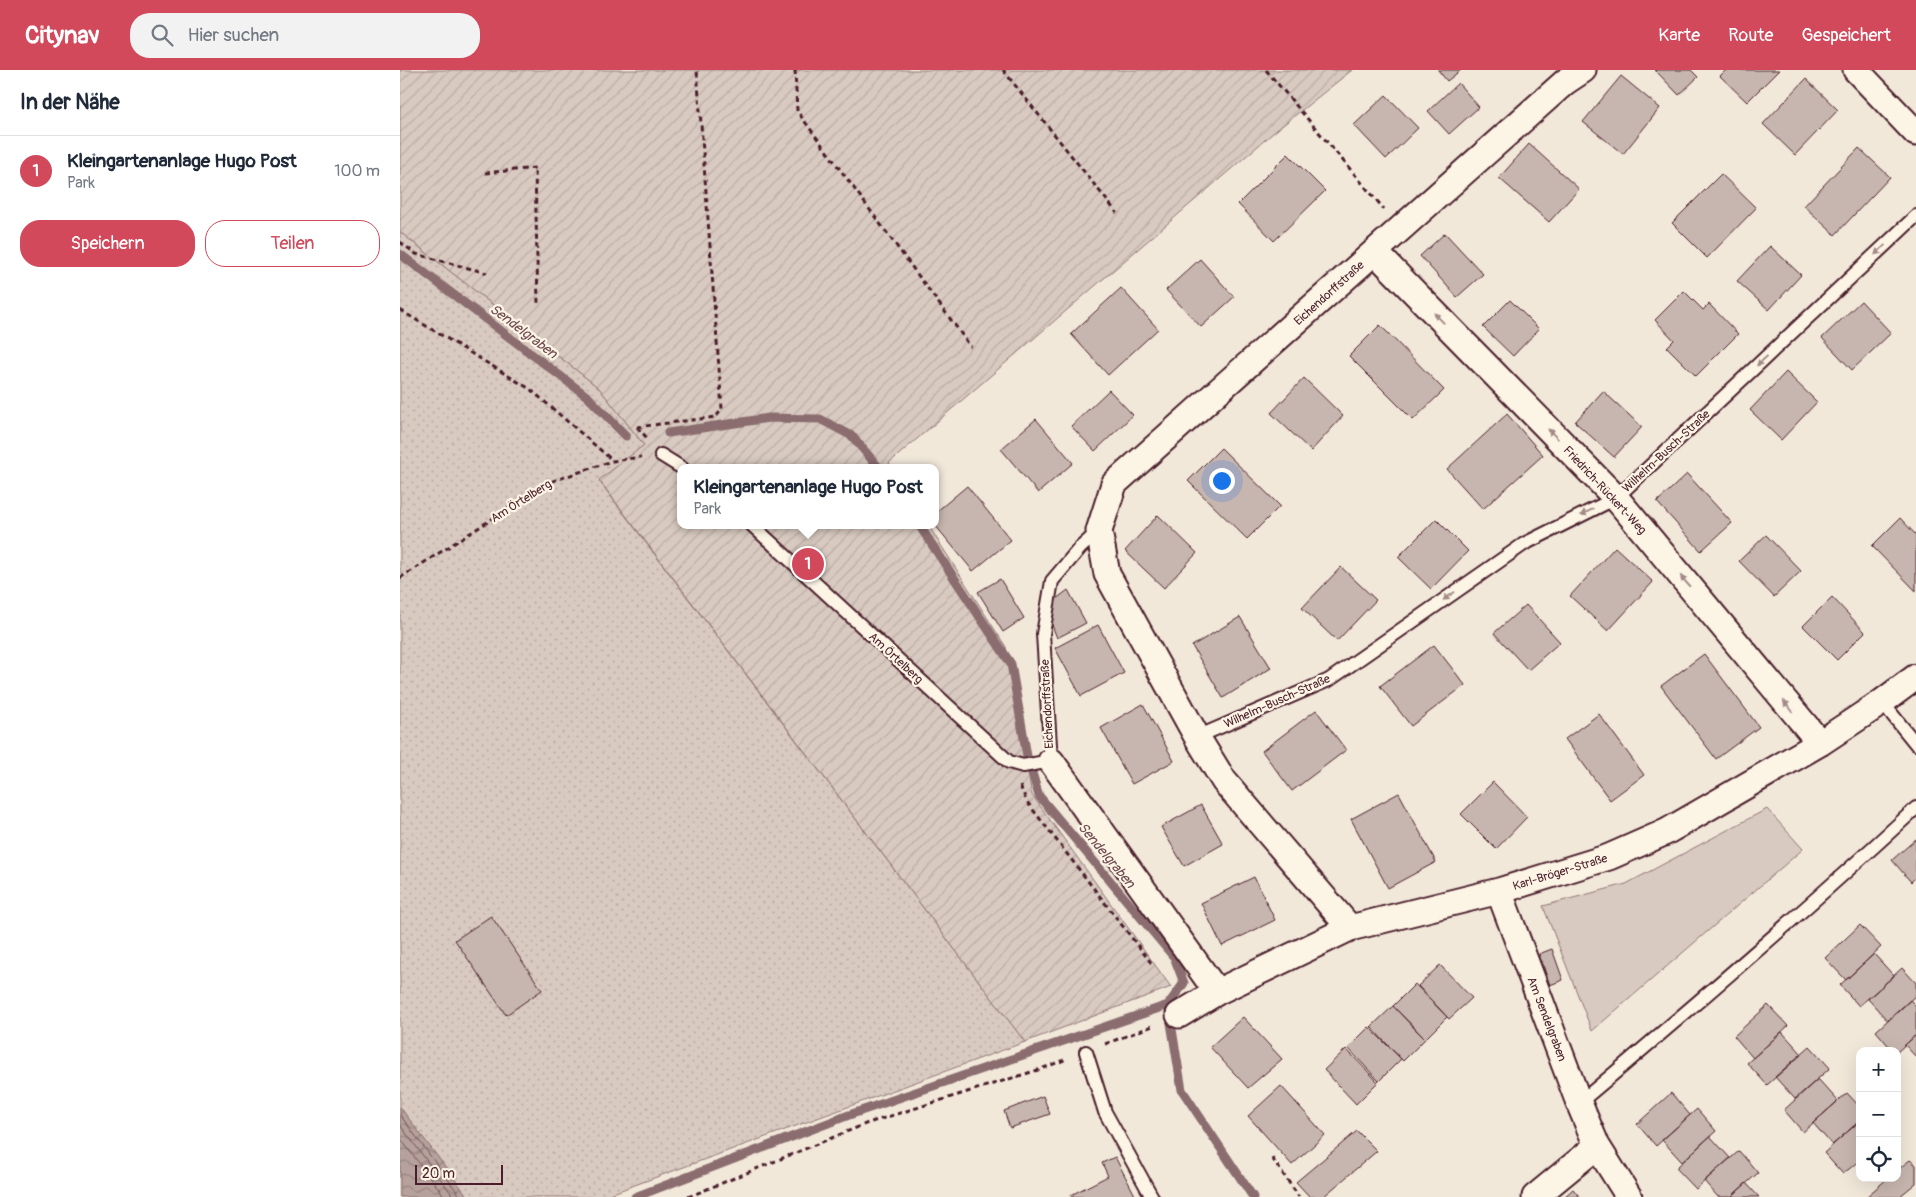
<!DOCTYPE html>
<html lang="de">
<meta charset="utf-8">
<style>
:root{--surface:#fff;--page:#f2f2f3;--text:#1f2937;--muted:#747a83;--line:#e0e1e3;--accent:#d1495b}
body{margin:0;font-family:Pangolin,sans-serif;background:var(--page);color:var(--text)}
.controls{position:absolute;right:15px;bottom:15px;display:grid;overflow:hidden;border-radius:10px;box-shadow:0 5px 20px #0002}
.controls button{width:45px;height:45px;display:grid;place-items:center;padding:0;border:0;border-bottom:1px solid var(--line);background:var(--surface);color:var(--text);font:25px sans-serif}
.scale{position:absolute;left:15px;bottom:12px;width:88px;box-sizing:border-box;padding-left:5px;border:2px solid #4a1f2b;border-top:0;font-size:14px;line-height:18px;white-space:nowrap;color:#4a1f2b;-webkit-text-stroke:4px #fcf5e5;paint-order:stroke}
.you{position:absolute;left:821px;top:410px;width:18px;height:18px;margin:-12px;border:4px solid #fff;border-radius:50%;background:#1a73e8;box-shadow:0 0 0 8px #1a73e833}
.badge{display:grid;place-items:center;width:32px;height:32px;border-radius:50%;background:var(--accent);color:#fff;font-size:16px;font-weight:700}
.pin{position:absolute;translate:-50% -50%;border:2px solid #fff;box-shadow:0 1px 5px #0006}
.popup{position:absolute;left:277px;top:394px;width:262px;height:65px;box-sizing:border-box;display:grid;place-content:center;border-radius:10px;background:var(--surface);filter:drop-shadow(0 1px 4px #0005);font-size:16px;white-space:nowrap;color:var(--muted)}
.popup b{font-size:19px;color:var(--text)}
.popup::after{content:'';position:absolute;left:50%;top:100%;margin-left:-10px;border:10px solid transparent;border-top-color:var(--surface)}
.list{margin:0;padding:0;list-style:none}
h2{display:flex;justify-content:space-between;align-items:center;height:65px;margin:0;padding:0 20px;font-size:21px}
h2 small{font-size:16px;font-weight:400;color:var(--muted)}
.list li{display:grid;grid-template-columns:32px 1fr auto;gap:15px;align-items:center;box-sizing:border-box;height:70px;padding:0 20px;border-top:1px solid var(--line)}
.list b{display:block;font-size:19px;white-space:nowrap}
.list p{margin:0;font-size:16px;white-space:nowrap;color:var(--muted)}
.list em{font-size:16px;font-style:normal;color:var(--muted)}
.actions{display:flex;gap:10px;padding:15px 20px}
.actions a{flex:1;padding:11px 0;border:1px solid var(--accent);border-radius:20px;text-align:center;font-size:18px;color:var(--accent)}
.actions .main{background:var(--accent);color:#fff}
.icon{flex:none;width:28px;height:28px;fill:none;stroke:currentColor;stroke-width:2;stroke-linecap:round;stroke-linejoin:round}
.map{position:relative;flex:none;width:1516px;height:1127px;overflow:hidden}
header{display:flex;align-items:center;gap:30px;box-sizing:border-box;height:70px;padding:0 25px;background:var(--accent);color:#fff}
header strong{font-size:24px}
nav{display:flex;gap:28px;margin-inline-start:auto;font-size:18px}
.search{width:350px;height:45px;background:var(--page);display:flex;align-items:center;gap:12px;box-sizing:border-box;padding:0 18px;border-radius:20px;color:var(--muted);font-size:19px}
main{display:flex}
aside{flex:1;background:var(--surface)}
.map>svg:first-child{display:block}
</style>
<header>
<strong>Citynav</strong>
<div class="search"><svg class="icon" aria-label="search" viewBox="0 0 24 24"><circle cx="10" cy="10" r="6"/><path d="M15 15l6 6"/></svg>Hier suchen</div>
<nav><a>Karte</a><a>Route</a><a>Gespeichert</a></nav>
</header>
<main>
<aside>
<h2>In der Nähe<small></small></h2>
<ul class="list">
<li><span class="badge">1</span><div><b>Kleingartenanlage Hugo Post</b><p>Park</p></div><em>100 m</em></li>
</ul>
<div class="actions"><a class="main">Speichern</a><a>Teilen</a></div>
</aside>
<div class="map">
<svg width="1516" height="1127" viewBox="0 0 1516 1127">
<defs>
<pattern id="grass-dots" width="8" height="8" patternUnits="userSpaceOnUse" patternTransform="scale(1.25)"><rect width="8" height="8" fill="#d8cac0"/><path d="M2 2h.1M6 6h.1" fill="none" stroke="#bbada5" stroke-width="1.8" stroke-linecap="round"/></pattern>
<pattern id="garden-furrows" width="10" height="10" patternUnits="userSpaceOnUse" patternTransform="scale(1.25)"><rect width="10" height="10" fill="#d8cac0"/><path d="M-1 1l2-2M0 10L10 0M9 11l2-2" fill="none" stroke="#bbada5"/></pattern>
<pattern id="water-waves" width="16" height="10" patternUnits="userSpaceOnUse" patternTransform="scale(1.25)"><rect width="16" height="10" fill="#b6a19c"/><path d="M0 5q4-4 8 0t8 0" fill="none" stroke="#96837f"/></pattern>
</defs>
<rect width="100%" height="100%" fill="#f1e8da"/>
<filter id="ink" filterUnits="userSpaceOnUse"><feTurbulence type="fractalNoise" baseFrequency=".02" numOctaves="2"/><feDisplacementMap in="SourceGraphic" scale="10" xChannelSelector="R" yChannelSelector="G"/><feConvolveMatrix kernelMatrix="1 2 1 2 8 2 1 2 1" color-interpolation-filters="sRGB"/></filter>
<g filter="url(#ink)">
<path fill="url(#grass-dots)" stroke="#917476" d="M0 162 199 318 244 375 199 411 625 972 202 1127H0Z"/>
<path fill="#d8cac0" stroke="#917476" d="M1367 739 1403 779 1192 961 1143 836 1226 814Z"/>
<path fill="url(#garden-furrows)" stroke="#917476" d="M0 0H952L873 63 489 393 492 398H280V455H528L606 577 632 725 771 917 625 972 199 410 244 375 199 318 0 162Z"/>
<path fill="url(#water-waves)" stroke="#8b6d6f" d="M0 1037 66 1124V1127H0Z"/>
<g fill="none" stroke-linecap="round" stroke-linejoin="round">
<path stroke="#755358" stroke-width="1" d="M0 1045 61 1127
M0 1055 54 1127
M0 1068 45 1127"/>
<path stroke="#8b6d6f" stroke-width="9" d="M0 184 188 327 226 366
M268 363 369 348 420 349 452 366 479 398
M519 455 611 594 627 686 639 726 774 887 784 913 768 935 782 1020 853 1127
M235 1127 449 1045 768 935"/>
</g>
<path fill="#c7b6af" stroke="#4a1f2b" d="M1038 0H1061L1047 11Z
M1255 0H1291L1298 7 1279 25Z
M1326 0H1379L1347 32 1320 6Z
M1221 6 1260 38 1223 84 1183 52Z
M1406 9 1438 40 1395 85 1363 54Z
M1058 13 1079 37 1049 64 1028 41Z
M986 25 1018 58 986 89 954 55Z
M1129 74 1179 119 1149 152 1099 108Z
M1459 78 1490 107 1435 165 1404 136Z
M888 84 925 121 874 171 838 134Z
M1321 104 1356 138 1307 188 1272 153Z
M1045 163 1083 204 1057 227 1020 186Z
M1370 176 1401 205 1369 240 1337 211Z
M800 189 834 227 801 257 766 220Z
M721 218 758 259 708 305 671 264Z
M1284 221 1303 240 1309 234 1338 264 1296 306 1267 277 1274 270 1255 250Z
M1110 230 1139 259 1113 286 1083 257Z
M1461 231 1491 263 1452 300 1422 268Z
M980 255 1044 320 1013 350 949 286Z
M1386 302 1417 332 1381 370 1350 340Z
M904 308 943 346 911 381 871 343Z
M709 320 733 345 695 381 671 356Z
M1203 321 1242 357 1214 387 1175 352Z
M1107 344 1143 385 1083 439 1047 399Z
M636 349 673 393 638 423 601 379Z
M821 378 880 436 847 469 788 411Z
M1287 404 1332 453 1301 481 1257 432Z
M567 416 611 470 573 501 535 455 536 442Z
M758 445 797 483 764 518 725 481Z
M1500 448 1516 465V521L1472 476Z
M1036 449 1068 481 1031 519 998 487Z
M1366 465 1401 501 1374 527 1339 491Z
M1215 477 1253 512 1208 561 1170 526Z
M941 497 976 530 937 571 902 538Z
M600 509 624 548 603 562 578 522Z
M668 520 686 553 657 568 650 550 656 529Z
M1432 527 1465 562 1437 590 1403 556Z
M1126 535 1160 572 1128 600 1094 563Z
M840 547 871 598 823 628 792 576Z
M698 555 724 603 681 626 655 578Z
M1034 575 1065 615 1011 656 980 616Z
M1304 584 1359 657 1316 689 1261 616Z
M743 634 774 691 732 714 701 658Z
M916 640 946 680 892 721 862 681Z
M1199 644 1244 705 1210 730 1165 669Z
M1093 712 1127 747 1096 779 1061 744Z
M999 723 1036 792 988 818 951 749Z
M801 735 823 774 784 796 761 757Z
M1516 769V807L1511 812 1492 790Z
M854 807 875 850 822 876 801 833Z
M91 846 142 920 106 945 55 870Z
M1460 855 1481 877 1446 910 1425 888Z
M1152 879 1163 910 1150 915 1139 884Z
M1474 884 1494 906 1459 936 1440 915Z
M1040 895 1072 928 1049 949 1018 916Z
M1502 898 1516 913V925L1488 951 1468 929Z
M1015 914 1047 947 1025 969 993 936Z
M1510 930 1516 936V965L1497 982 1493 981 1476 961Z
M1368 935 1388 956 1353 988 1334 966Z
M993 936 1025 969 1003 991 971 957Z
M843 947 882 989 848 1018 810 977Z
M969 957 1001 989 979 1011 948 978Z
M1382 962 1402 984 1367 1015 1347 993Z
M1516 965V987L1505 975Z
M1410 976 1430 998 1395 1029 1375 1007Z
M946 979 978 1012 956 1034 924 1000Z
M1418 1009 1438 1031 1403 1062 1384 1040Z
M881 1016 925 1065 892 1095 848 1046Z
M1271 1023 1290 1045 1256 1076 1237 1054Z
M1447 1023 1460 1037V1051L1432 1075 1413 1053Z
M643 1026 650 1044 610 1058 604 1041Z
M1297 1039 1316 1061 1282 1092 1262 1070Z
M1458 1052 1460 1090 1443 1104 1424 1083Z
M957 1061 977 1081 923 1127H910L896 1112Z
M1310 1066 1330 1088 1296 1119 1276 1098Z
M1339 1081 1358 1103 1331 1127H1318L1304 1111Z
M715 1087 736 1127H672L671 1125 708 1106 702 1093Z
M1510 1090 1516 1095V1113L1499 1127H1466L1488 1108H1497V1100Z
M1346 1113 1359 1127H1331Z
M1173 1119 1180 1127H1164Z"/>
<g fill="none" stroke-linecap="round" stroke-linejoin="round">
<g stroke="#4a1f2b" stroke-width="16">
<path id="lane" d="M261 385 282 398
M352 455 609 692 623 696 651 691 643 564 652 511 680 478 699 461
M1482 632 1516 674
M797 667 929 610 1124 474 1216 428 1516 146
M686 982 705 1042 752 1127
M1179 1033C1293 937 1407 839 1516 738"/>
</g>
<g stroke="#4a1f2b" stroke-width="29">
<path id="street" d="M1456 0 1516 63
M975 182 1216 428 1420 673
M651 691 817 922
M1099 821 1179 1033 1197 1076 1229 1127
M950 858 824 711 797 667 707 504 699 461 714 414 1165 12 1183 0
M779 945 817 922 950 858 1099 821 1209 787 1266 762 1420 673 1482 632 1516 607
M1135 1127 1197 1076"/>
</g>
<path stroke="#4a1f2b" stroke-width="3" stroke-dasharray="5 4" stroke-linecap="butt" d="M395 0 397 41 571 277
M603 0 717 143
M866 0 984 139
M85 103 135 98 138 235
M0 172 16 184 87 203
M0 240 130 319 212 390
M237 357 316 347 322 339 297 0
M237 357 248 369
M0 508 150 412 212 391 241 387
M620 716 627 732 752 894
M705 974 755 955
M872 1088 899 1127
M288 1127 468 1053 638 1000 667 989"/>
<use href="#lane" stroke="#fcf5e5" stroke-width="12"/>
<use href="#street" stroke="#fcf5e5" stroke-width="25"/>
</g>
<defs><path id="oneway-solid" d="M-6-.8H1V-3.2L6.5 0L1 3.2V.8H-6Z" transform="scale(1.25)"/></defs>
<g fill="#a38a88">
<use href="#oneway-solid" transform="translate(1480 180) rotate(137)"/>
<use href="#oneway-solid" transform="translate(1039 248) rotate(-134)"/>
<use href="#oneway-solid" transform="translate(1362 291) rotate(137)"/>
<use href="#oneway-solid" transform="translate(1153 364) rotate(-134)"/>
<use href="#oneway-solid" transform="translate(1187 442) rotate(153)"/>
<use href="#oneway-solid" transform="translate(1285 511) rotate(-130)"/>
<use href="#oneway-solid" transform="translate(1049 526) rotate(145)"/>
<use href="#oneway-solid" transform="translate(1388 636) rotate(-130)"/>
</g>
</g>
<g text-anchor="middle" stroke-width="4.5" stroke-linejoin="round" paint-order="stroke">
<g font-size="12" fill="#4a1f2b" stroke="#fcf5e5">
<text transform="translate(929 223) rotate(-42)" y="4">Eichendorffstraße</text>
<text transform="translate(1266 381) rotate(-43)" y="4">Wilhelm-Busch-Straße</text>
<text transform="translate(1205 420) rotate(47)" y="4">Friedrich-Rückert-Weg</text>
<text transform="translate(121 431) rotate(-32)" y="4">Am Örtelberg</text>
<text transform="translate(496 588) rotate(43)" y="4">Am Örtelberg</text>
<text transform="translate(877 631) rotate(-24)" y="4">Wilhelm-Busch-Straße</text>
<text transform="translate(647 634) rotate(-93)" y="4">Eichendorffstraße</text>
<text transform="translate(1160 802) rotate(-17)" y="4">Karl-Bröger-Straße</text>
<text transform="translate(1147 949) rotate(69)" y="4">Am Sendelgraben</text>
</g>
<g font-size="14" font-style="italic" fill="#704c53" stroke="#fcf5e5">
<text transform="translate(124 261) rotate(37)" y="5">Sendelgraben</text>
<text transform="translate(707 785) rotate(50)" y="5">Sendelgraben</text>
</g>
</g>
</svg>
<div class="controls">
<button>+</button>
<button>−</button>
<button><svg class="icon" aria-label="locate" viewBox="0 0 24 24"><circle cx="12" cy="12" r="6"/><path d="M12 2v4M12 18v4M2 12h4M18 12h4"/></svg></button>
</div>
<div class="scale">20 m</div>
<div class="you"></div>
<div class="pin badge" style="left:408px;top:494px">1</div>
<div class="popup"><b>Kleingartenanlage Hugo Post</b>Park</div>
</div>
</main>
